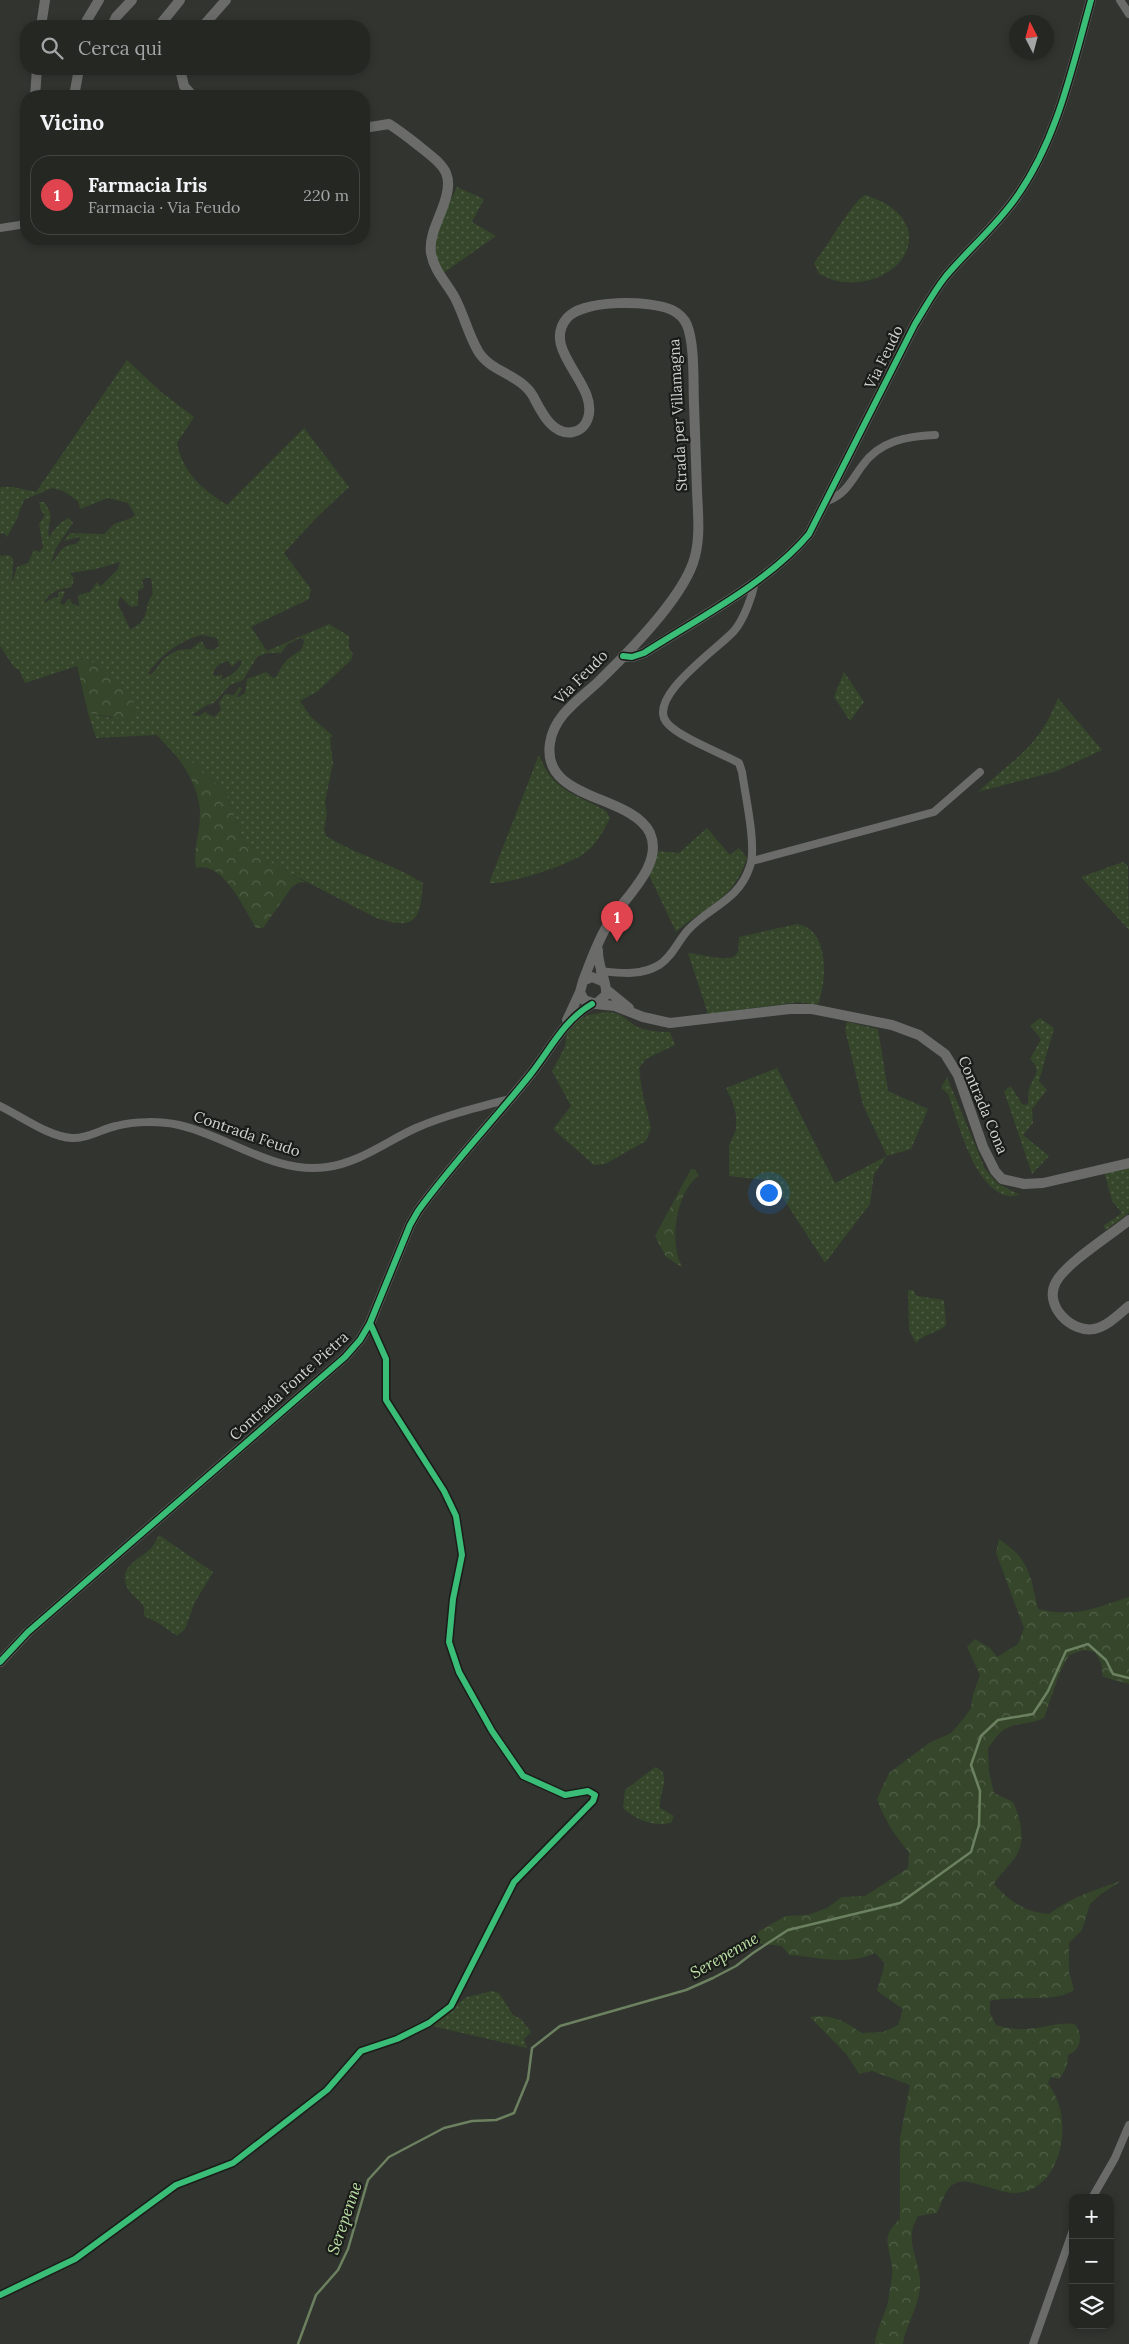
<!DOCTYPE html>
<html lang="it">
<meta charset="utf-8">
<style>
:root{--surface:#252723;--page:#2d2f2b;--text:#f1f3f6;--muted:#a3a5a6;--line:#424441;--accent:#bca0f2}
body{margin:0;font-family:Lora,serif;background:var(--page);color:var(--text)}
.controls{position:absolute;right:15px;bottom:15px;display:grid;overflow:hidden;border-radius:10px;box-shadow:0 2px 8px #0003}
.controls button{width:45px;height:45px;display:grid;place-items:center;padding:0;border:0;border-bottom:1px solid var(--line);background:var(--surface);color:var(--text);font:25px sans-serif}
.compass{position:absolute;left:1009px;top:15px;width:45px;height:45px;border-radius:50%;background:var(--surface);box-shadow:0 2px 8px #0003;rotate:354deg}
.you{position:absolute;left:768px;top:1192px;width:18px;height:18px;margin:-12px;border:4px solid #fff;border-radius:50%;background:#1a73e8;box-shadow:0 0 0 8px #1a73e833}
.badge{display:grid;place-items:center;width:32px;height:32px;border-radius:50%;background:var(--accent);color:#fff;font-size:16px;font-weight:700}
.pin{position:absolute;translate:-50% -41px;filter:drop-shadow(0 1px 2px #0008)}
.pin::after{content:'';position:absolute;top:26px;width:18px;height:15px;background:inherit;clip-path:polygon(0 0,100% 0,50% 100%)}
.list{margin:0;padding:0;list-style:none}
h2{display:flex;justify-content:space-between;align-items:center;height:65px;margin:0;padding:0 20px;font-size:21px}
h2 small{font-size:16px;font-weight:400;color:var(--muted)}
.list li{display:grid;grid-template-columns:32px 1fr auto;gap:15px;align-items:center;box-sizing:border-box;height:80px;margin:0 10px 10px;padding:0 10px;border:1px solid var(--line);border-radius:20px}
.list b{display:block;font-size:19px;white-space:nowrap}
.list p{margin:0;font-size:16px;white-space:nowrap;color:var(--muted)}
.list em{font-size:16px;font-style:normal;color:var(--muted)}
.icon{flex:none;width:28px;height:28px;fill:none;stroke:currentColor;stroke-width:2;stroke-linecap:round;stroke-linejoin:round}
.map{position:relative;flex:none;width:1129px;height:2344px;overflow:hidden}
.search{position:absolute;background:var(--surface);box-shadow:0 2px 8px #0003;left:20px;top:20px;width:350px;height:55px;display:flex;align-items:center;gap:12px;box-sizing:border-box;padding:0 18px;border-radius:20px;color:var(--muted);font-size:19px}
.panel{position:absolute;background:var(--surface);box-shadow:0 2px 8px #0003;left:20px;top:90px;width:350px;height:155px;border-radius:20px}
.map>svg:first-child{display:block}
</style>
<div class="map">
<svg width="1129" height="2344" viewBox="0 0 1129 2344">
<defs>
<pattern id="grass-dots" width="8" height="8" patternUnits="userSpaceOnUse" patternTransform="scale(1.25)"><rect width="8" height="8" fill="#35462a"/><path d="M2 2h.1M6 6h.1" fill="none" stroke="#516048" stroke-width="1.8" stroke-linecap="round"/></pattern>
<pattern id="forest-crowns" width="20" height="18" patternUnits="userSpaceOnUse" patternTransform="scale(1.25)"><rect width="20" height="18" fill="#35462a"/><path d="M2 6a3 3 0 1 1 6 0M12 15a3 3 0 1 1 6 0" fill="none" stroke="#516048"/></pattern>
</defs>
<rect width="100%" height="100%" fill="#31342f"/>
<path fill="url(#grass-dots)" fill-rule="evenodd" d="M457 187 484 199 472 222 496 236 442 274 434 259 437 228Z
M865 195C946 220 903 293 837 281 831 280 825 276 819 274L814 263C828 246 851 203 865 195Z
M127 360 160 391 194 417 177 443C183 473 202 489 227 505L304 428 349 487 316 518 284 553 311 589 309 599 251 627 267 651 329 624 349 636V648L353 654 351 660 318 691 300 701 311 717 333 736 330 738 333 763 325 802 327 814 324 829 326 836C357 855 393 864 423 883 420 922 415 930 376 918L261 858 250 850 243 840 227 796 212 779 204 775 196 764 177 757 157 735 96 738 88 713 112 718 123 686C109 676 96 660 78 658L77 666 25 683 19 670 14 667 0 646V556L9 555 13 558 12 583 17 567 28 563 34 550 40 552 43 547 39 524 45 515 41 511 39 502H44C57 519 46 521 49 538 53 530 61 521 69 518L73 523 56 548 51 564C60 553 61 544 76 544L80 540 79 537 64 541 70 533 104 534 114 524 131 518 135 515 128 503 108 498 80 509 78 501 63 491 52 488 24 500 16 521 7 537 4 533 0 534V487H13L36 492ZM120 562 118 569 102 585 100 586 97 582 90 592 78 595 79 605 76 612 78 605 72 604 70 599H68L64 605 60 603 65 592 63 591 58 592V598L55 597 44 603C50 591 59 589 72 587L74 578 70 573 96 569ZM146 578H151L153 594C143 604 152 621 130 629L118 604 120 596 131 607 138 606V591L144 588 142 580ZM202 635 217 638 219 646 213 650 206 649 202 641 191 649 178 650 164 658 152 674H148C160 655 181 640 202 635ZM300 638 304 640C303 654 295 652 287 660 282 664 279 672 276 677L273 678 266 672 247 679 245 693 236 699 242 688 239 687 234 695 225 694 219 702 221 710 214 717 205 712 199 716 192 715 205 706 214 703 230 685 243 680 257 657 267 653H281L288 644ZM239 660 242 662C238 671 230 677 220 680L223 676 221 675 215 676 213 674C215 666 220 663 228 661L232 667Z
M844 672 864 702 850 721 834 697Z
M1058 698 1102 750 1057 771 978 792C1015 757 1038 749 1058 698Z
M539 755C553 792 575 793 606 811L610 818C604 830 597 844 585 853 570 865 508 885 489 883Z
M707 828 730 855 739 848 747 858C733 902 706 905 676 932L649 875 658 851 679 853Z
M1123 862 1128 866 1129 930 1081 877Z
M797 924C830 929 827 981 818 1005L799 1002 708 1014 688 953C703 954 720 961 734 957L738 952 739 937Z
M606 1012C620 1012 623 1017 634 1025 643 1031 660 1032 670 1032L675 1045 646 1059 639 1068 642 1091 651 1128 646 1141 605 1164 594 1165 553 1129 571 1106 552 1071 565 1047 567 1033 578 1020 588 1015Z
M1040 1018 1054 1028 1039 1081 1047 1090 1032 1109 1033 1123 1023 1135 1049 1156 1032 1174 1004 1091 1011 1086 1022 1104 1027 1105C1030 1100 1027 1095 1029 1089 1033 1077 1043 1070 1030 1059L1041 1039 1030 1026Z
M847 1022 878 1029 888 1091 928 1109 911 1149 887 1156 874 1174 870 1204 825 1263 772 1181 729 1176V1145L736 1130V1115L733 1103 726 1088 777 1068 835 1183 887 1156 863 1105 845 1029Z
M947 1077 985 1169 997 1183 1020 1195C1017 1195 1011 1197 1008 1196 974 1189 958 1122 948 1094L941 1088Z
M1129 1168V1213L1106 1230 1103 1226 1122 1213 1112 1201 1104 1171Z
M908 1290H913L917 1296 944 1300 946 1325C937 1334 924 1333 916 1343L909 1330Z
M159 1535 213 1572 195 1602 185 1629 177 1636 160 1624 144 1616V1607C140 1600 132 1596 128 1589 117 1569 137 1560 148 1551 153 1547 156 1541 159 1535Z
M655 1767 662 1771C668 1783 659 1794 660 1808L674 1816 671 1823C654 1827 635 1820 623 1808L625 1790Z
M492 1991 499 1993 513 2015 521 2019 531 2032 524 2039 527 2048 428 2025 467 1997Z"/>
<path fill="url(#forest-crowns)" d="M78 658C99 660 138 694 137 716L130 720 88 713 77 666Z
M177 757 196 764 204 775 212 779 227 796 243 840 250 850 305 882 298 883 292 887 263 928H256C244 909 223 860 196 868 193 849 200 832 200 814 200 793 189 773 177 757Z
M691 1169H695L699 1176C676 1190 668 1246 683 1268L666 1257 655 1236Z
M999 1539C1030 1560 1030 1574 1038 1609 1075 1618 1095 1608 1129 1597V1684L1103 1677 1101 1663 1095 1652 1084 1650 1069 1655 1060 1672 1044 1718C1030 1725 1017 1722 1005 1729 998 1733 993 1742 988 1748L989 1772 994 1793 1013 1802C1021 1820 1027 1842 1014 1859 1007 1868 1000 1874 994 1884 1010 1902 1025 1912 1049 1914 1071 1897 1095 1890 1121 1881L1101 1894 1090 1904 1082 1930 1069 1943V1972L1074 1990C1054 2004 1015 1994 990 2001V2013L996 2025C1009 2029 1022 2030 1036 2028 1050 2026 1063 2021 1076 2025 1083 2037 1081 2050 1068 2055 1068 2066 1065 2071 1059 2079L1051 2077 1048 2083C1061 2102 1065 2122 1061 2145 1056 2170 1041 2193 1014 2193 1003 2193 991 2187 980 2185 972 2183 962 2179 954 2184 945 2188 942 2204 937 2213L918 2216C902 2243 922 2260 920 2288 918 2309 906 2324 903 2344H875C876 2327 888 2312 889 2295 890 2287 893 2276 892 2268 890 2245 879 2238 900 2219V2138L910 2085 872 2071 859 2074 847 2055 810 2017C831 2014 844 2020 861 2033L883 2032 898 2025 903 2009 877 1991 885 1963 875 1953C849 1966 817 1957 789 1955L782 1946 753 1943 759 1931 786 1916 808 1915 827 1908 842 1897 865 1896 908 1868 909 1852C894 1835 884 1819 877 1799L889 1773 929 1743 951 1733 964 1718 971 1708 973 1694 980 1675 967 1647 975 1639 990 1648 997 1657 1018 1644 1024 1628 996 1553Z"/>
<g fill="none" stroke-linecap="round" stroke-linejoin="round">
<path stroke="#6c8160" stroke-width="2.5" d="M298 2344 316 2295 338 2270 348 2249 368 2180 389 2157 444 2128 472 2121 496 2120 514 2113 528 2079 532 2048 560 2026 686 1990 713 1978 736 1966 753 1953 788 1930 900 1903 971 1852 979 1825 980 1791 971 1765 981 1736 998 1720 1033 1714 1048 1691 1066 1651 1088 1644 1106 1660 1113 1674 1129 1678"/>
<path stroke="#6b6c6a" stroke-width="8" d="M1120 0 1129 14
M0 228 26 224
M827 501C846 494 851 481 862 466 879 441 907 436 935 435
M752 861 934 812 980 772
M600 971C620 973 641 976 659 965 672 957 678 941 688 930 710 906 739 901 750 866 757 847 745 794 742 772L739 763C721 753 681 738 668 724 643 699 719 648 734 631 744 619 752 597 755 582
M0 1106C21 1116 49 1137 72 1138 87 1139 102 1129 116 1126 135 1121 160 1121 179 1125 228 1136 275 1175 327 1167 359 1163 387 1141 416 1128 446 1115 479 1107 510 1099
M1092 2198 1115 2158 1129 2125
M0 2295 75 2259 176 2185 233 2163 327 2090 361 2051 397 2039 429 2023 451 2006 514 1882 593 1801 595 1795 588 1791 565 1795 523 1776 492 1731 459 1672 449 1642 453 1599 462 1555 456 1516 444 1491 386 1400V1359L370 1323
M1033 2344 1073 2230"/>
<path stroke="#6b6c6a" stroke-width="10" d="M41 26 45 0
M86 26 87 20 99 0
M112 26 116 17 132 0
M159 26 180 0
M203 26 226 0
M180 69 184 86 193 96
M35 96 37 69
M74 96 79 69
M364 128 389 124C400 131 409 138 419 146 447 168 456 175 441 212 436 225 429 239 431 253 434 271 447 283 455 298 464 315 468 334 478 351 490 372 520 374 533 396 541 411 552 436 573 432 580 431 586 425 588 418 599 384 540 350 567 318 583 299 651 300 672 310 678 313 684 318 687 325 695 345 693 382 694 404 695 433 696 462 697 491 698 515 701 540 693 563 679 602 628 653 598 682 580 699 554 715 550 743 541 801 631 794 650 833 664 865 625 897 610 921 598 939 591 961 583 981
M623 656 632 657 644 653C697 619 769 582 809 534L915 324C925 308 934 291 946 276 968 250 995 227 1015 199 1057 141 1072 68 1091 0
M598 950C597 965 608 984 606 995L596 1004 584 1000 580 992 583 981 592 977 604 982
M607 990 629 1008
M596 1004 615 1006 643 1017 670 1023 790 1009H812L892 1025 919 1035 945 1054 958 1075 983 1147 995 1171 1002 1179 1024 1184 1043 1183 1129 1163
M567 1020 580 992
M1129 1220C1111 1235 1066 1263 1056 1282 1043 1305 1071 1333 1094 1329 1108 1326 1119 1314 1129 1306
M0 1662 28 1632 345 1357 360 1340 370 1323 410 1225 418 1211C453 1163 493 1121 530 1075 550 1050 563 1021 592 1004"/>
<g stroke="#1a1c19" stroke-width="9">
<path id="cycleway" d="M623 656 632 657 644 653C697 619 769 582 809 534L915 324C925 308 934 291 946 276 968 250 995 227 1015 199 1057 141 1072 68 1091 0
M0 1662 28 1632 345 1357 360 1340 370 1323 410 1225 418 1211C453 1163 493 1121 530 1075 550 1050 563 1021 592 1004
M0 2295 75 2259 176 2185 233 2163 327 2090 361 2051 397 2039 429 2023 451 2006 514 1882 593 1801 595 1795 588 1791 565 1795 523 1776 492 1731 459 1672 449 1642 453 1599 462 1555 456 1516 444 1491 386 1400V1359L370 1323"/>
</g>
<use href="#cycleway" stroke="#3abd76" stroke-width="6"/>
</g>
<g text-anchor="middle" stroke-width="4.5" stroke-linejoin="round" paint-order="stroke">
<g font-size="15" fill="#cfd2ce" stroke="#1a1c19">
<text transform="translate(884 357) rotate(-64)" y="5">Via Feudo</text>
<text transform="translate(678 415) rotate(-93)" y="5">Strada per Villamagna</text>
<text transform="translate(581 677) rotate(-45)" y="5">Via Feudo</text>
<text transform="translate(983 1105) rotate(67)" y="5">Contrada Cona</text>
<text transform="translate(247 1134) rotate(19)" y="5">Contrada Feudo</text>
<text transform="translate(289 1386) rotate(-42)" y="5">Contrada Fonte Pietra</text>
</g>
<g font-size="16" font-style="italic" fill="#bce1a5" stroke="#1a1c19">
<text transform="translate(724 1955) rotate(-30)" y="6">Serepenne</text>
<text transform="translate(344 2218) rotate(-71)" y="6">Serepenne</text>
</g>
</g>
</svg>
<div class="controls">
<button>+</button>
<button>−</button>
<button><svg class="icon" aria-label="layers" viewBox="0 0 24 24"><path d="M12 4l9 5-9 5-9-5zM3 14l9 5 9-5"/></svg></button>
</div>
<svg class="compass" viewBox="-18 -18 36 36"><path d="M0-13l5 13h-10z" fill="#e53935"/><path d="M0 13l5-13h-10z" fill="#a3a5a6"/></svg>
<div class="you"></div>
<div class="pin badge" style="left:617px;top:942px;background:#e0444e">1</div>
<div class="search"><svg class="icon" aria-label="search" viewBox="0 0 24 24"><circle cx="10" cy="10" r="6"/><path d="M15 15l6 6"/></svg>Cerca qui</div>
<section class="panel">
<h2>Vicino<small></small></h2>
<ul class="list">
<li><span class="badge" style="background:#e0444e">1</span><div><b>Farmacia Iris</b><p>Farmacia · Via Feudo</p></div><em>220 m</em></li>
</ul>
</section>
</div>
